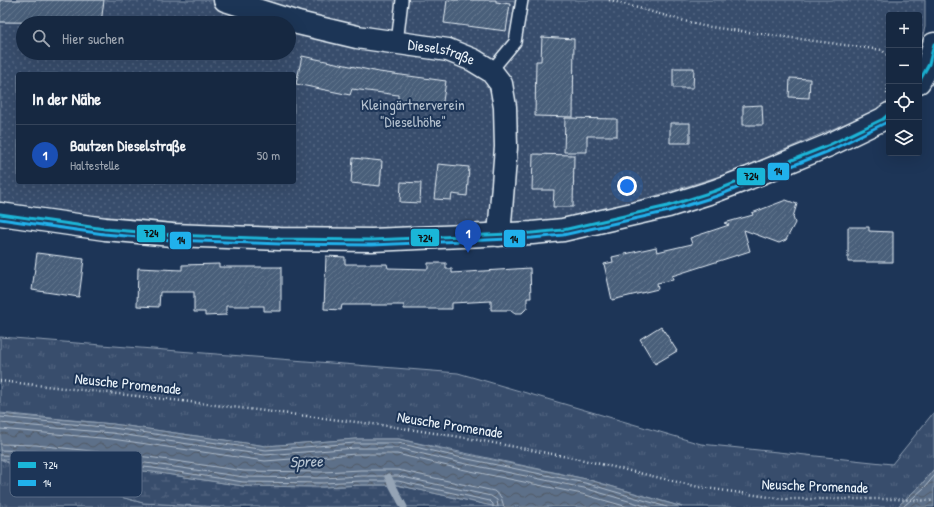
<!DOCTYPE html>
<html lang="de">
<meta charset="utf-8">
<style>
:root{--surface:#162841;--page:#1f3048;--text:#f1f3f6;--muted:#9ea6b1;--line:#35445a;--accent:#1a73e8}
body{margin:0;font-family:"Patrick Hand",sans-serif;background:var(--page);color:var(--text)}
.controls{position:absolute;right:12px;top:12px;display:grid;overflow:hidden;border-radius:4px;box-shadow:0 4px 16px #0002}
.controls button{width:36px;height:36px;display:grid;place-items:center;padding:0;border:0;border-bottom:1px solid var(--line);background:var(--surface);color:var(--text);font:20px sans-serif}
.you{position:absolute;left:627px;top:186px;width:14px;height:14px;margin:-10px;border:3px solid #fff;border-radius:50%;background:#1a73e8;box-shadow:0 0 0 6px #1a73e833}
.badge{display:grid;place-items:center;width:26px;height:26px;border-radius:50%;background:var(--accent);color:#fff;font-size:13px;font-weight:700}
.pin{position:absolute;translate:-50% -33px;filter:drop-shadow(0 1px 2px #0008)}
.pin::after{content:'';position:absolute;top:21px;width:14px;height:12px;background:inherit;clip-path:polygon(0 0,100% 0,50% 100%)}
.list{margin:0;padding:0;list-style:none}
h2{display:flex;justify-content:space-between;align-items:center;height:52px;margin:0;padding:0 16px;font-size:17px}
h2 small{font-size:13px;font-weight:400;color:var(--muted)}
.list li{display:grid;grid-template-columns:26px 1fr auto;gap:12px;align-items:center;box-sizing:border-box;height:60px;padding:0 16px;border-top:1px solid var(--line)}
.list b{display:block;font-size:15px;white-space:nowrap}
.list p{margin:0;font-size:13px;white-space:nowrap;color:var(--muted)}
.list em{font-size:13px;font-style:normal;color:var(--muted)}
.icon{flex:none;width:22px;height:22px;fill:none;stroke:currentColor;stroke-width:2;stroke-linecap:round;stroke-linejoin:round}
.map{position:relative;flex:none;width:934px;height:507px;overflow:hidden}
.search{position:absolute;background:var(--surface);box-shadow:0 4px 16px #0002;left:16px;top:16px;width:280px;height:44px;display:flex;align-items:center;gap:10px;box-sizing:border-box;padding:0 14px;border-radius:22px;color:var(--muted);font-size:15px}
.panel{position:absolute;background:var(--surface);box-shadow:0 4px 16px #0002;left:16px;top:72px;width:280px;height:112px;border-radius:4px}
.map>svg:first-child{display:block}
</style>
<div class="map">
<svg width="934" height="507" viewBox="0 0 934 507">
<defs>
<pattern id="grass-tufts" width="24" height="20" patternUnits="userSpaceOnUse"><rect width="24" height="20" fill="#374d6c"/><path d="M3 7l-1-3M5 7V3M7 7l1-3M15 17l-1-3M17 17v-4M19 17l1-3" fill="none" stroke="#546782"/></pattern>
<pattern id="wetland-marsh" width="20" height="14" patternUnits="userSpaceOnUse"><rect width="20" height="14" fill="#374d6c"/><path d="M1 5h8M5 5V1M11 12h8M15 12V8" fill="none" stroke="#546782"/></pattern>
<pattern id="garden-dots" width="8" height="8" patternUnits="userSpaceOnUse"><rect width="8" height="8" fill="#374d6c"/><path d="M2 2h.1M6 6h.1" fill="none" stroke="#546782" stroke-width="1.8" stroke-linecap="round"/></pattern>
<pattern id="water-waves" width="16" height="10" patternUnits="userSpaceOnUse"><rect width="16" height="10" fill="#5d7089"/><path d="M0 5q4-4 8 0t8 0" fill="none" stroke="#505a66"/></pattern>
<pattern id="building-hatch" width="6" height="6" patternUnits="userSpaceOnUse"><rect width="6" height="6" fill="#495e7a"/><path d="M-1 1l2-2M0 6l6-6M5 7l2-2" fill="none" stroke="#63768e"/></pattern>
</defs>
<rect width="100%" height="100%" fill="#1d3557"/>
<filter id="ink" filterUnits="userSpaceOnUse"><feTurbulence type="fractalNoise" baseFrequency=".025" numOctaves="2"/><feDisplacementMap in="SourceGraphic" scale="8" xChannelSelector="R" yChannelSelector="G"/><feConvolveMatrix kernelMatrix="1 2 1 2 8 2 1 2 1" color-interpolation-filters="sRGB"/></filter>
<g filter="url(#ink)">
<path fill="url(#grass-tufts)" stroke="#909fb2" d="M0 337 458 373 701 444 892 464 934 412V469L922 484 897 507H683L586 479 399 439H355L266 446 113 424 0 413Z
M0 459 53 485 88 488 143 503 220 507H0Z"/>
<path fill="url(#wetland-marsh)" stroke="#909fb2" d="M2 459 35 460 153 472 243 486 323 487 362 485H397L497 507H220L143 503 88 488 53 485Z"/>
<path fill="url(#garden-dots)" stroke="#909fb2" fill-rule="evenodd" d="M0 0H925V27L919 50V15H889V100L879 109 733 172 629 204 531 225 342 229 203 226 17 208 0 204ZM23 23H289V53H23ZM18 74H294V182H18Z"/>
<path fill="url(#water-waves)" stroke="#95a4b5" d="M0 414 113 424 266 446 355 439H399L459 453 586 479 682 507H497L397 485H362L323 487 243 486 153 472 35 460 0 459Z
M934 469V507H897L922 484Z"/>
<g fill="none" stroke-linecap="round" stroke-linejoin="round">
<path stroke="#b0bdcc" stroke-width="1" d="M0 417 113 428 266 450 355 443H398L458 457 585 483 667 507
M0 423 112 433 265 455 356 448H398L457 462 584 488 649 507
M0 429 112 439 265 461 356 454H397L456 468 582 494 628 507
M0 444 36 445 155 458 244 471 323 472 361 470H398L494 491 501 497 504 507
M0 450 35 451 154 464 244 477 323 478 361 476H398L491 496 497 500 498 507
M0 455 35 456 153 468 243 482 323 483 361 481H398L490 501 493 504V507
M903 507 925 487 934 476"/>
<path stroke="#95a4b5" stroke-width="7" d="M388 477 404 507"/>
</g>
<path fill="url(#building-hatch)" stroke="#e8f1f8" d="M0 0H104L101 23 0 22Z
M447 0H496V2L510 4 506 31 444 23Z
M542 37 574 39 573 117 535 116 536 61H541Z
M302 56 379 72 446 81 442 108 398 101V95L352 89 350 95 296 84Z
M673 68H694L693 88H673Z
M790 78 810 79 809 98 789 97Z
M762 105 763 125H743V106Z
M565 118 617 119V136H587V152H564Z
M670 123H690V143H670Z
M533 154 574 155 573 207H553L554 190H532Z
M353 158 382 161 380 186 351 183Z
M438 164 469 167 467 196 452 194 451 200 434 199Z
M401 182 421 183 420 203 400 202Z
M786 200 797 204 793 217 795 223 786 240 779 243 744 230 750 251 672 276 673 280 657 283 658 289 612 300 604 264 613 262 612 257 656 247 657 252 692 244 690 238 729 225 724 223 753 215 752 213Z
M848 227H869V231L893 232V262H848Z
M37 253 84 259 79 297 32 290Z
M326 256 345 257V264H387L388 268 428 269V263H446V269H452V273L530 268 531 298H527V308L522 313H515L511 310H491V301L452 303V309H404V305H342L341 310 324 309Z
M219 264V267H281V311H264V306H226V315L205 316V312H194V292H160L159 307 137 306 138 268 182 270V265Z
M661 326 677 351 655 364 640 339Z"/>
<g fill="none" stroke-linecap="round" stroke-linejoin="round">
<g stroke="#e8f1f8" stroke-width="14">
<path id="lane" d="M397 43 402 0
M491 71 515 42 522 0"/>
</g>
<g stroke="#e8f1f8" stroke-width="25">
<g id="street">
<path id="s1" d="M225 0 298 23 357 37 448 50 473 60 491 71 501 84 505 107 506 147 499 235"/>
</g>
</g>
<g stroke="#e8f1f8" stroke-width="25">
<path id="secondary" d="M919 82 929 64 934 44
M0 214 105 229 172 235 280 239 372 240 532 233 563 230 668 206 715 191 749 178 827 146 883 119 889 114"/>
</g>
<path stroke="#e8f1f8" stroke-width="2.5" stroke-dasharray="1 3" stroke-linecap="butt" d="M609 0 703 26 882 50 889 57
M887 94 889 80
M0 381 182 401 389 426 467 438 579 459 699 487 783 499H894L934 501"/>
<use href="#lane" stroke="#1d3557" stroke-width="11"/>
<use href="#street" stroke="#1d3557" stroke-width="22"/>
<use href="#secondary" stroke="#1d3557" stroke-width="22"/>
<g stroke="#1d3557" stroke-width="6">
<path id="bus-1" d="M919 82 929 64 934 44
M0 214 105 229 172 235 280 239 372 240 532 233 563 230 668 206 715 191 827 146 883 119 889 114"/>
</g>
<g stroke="#1d3557" stroke-width="6">
<path id="bus-2" d="M0 219 104 234 172 240 280 244 372 245 532 238 563 235 669 211 717 196 829 151 889 121"/>
</g>
<use href="#bus-1" stroke="#1ab6d8" stroke-width="3"/>
<use href="#bus-2" stroke="#20b1ec" stroke-width="3"/>
</g>
</g>
<g text-anchor="middle" stroke-width="4" stroke-linejoin="round" paint-order="stroke">
<g font-size="15" fill="#e8f1f8" stroke="#1d3557">
<text dy="5" stroke="none"><textPath href="#s1" startOffset="223">Dieselstraße</textPath></text>
<text transform="translate(128 384) rotate(6)" y="5">Neusche Promenade</text>
<text transform="translate(450 425) rotate(9)" y="5">Neusche Promenade</text>
<text transform="translate(815 486) rotate(2)" y="5">Neusche Promenade</text>
</g>
<g font-size="15" fill="#b3c0ce" stroke="#1d3557">
<text x="413" y="110">Kleingärtnerverein<tspan x="413" dy="17">"Dieselhöhe"</tspan></text>
</g>
<g font-size="16" font-style="italic" fill="#b7c4d1" stroke="#1d3557">
<text transform="translate(306 461) rotate(-2)" y="6">Spree</text>
</g>
</g>
<rect x="10" y="451" width="132" height="46" rx="6" fill="#1d3557" stroke="#5a6d87" stroke-width="1"/>
<rect x="18" y="462" width="18" height="6" fill="#1ab6d8"/>
<rect x="18" y="480" width="18" height="6" fill="#20b1ec"/>
<g font-size="11" fill="#e8f1f8">
<text x="43" y="469">724</text>
<text x="43" y="487">14</text>
</g>
<g stroke="#1d3557" stroke-width="1.5">
<rect x="767" y="162" width="23" height="19" rx="4" fill="#20b1ec"/>
<rect x="736" y="167" width="30" height="19" rx="4" fill="#1ab6d8"/>
<rect x="136" y="224" width="30" height="19" rx="4" fill="#1ab6d8"/>
<rect x="410" y="228" width="30" height="19" rx="4" fill="#1ab6d8"/>
<rect x="503" y="229" width="23" height="19" rx="4" fill="#20b1ec"/>
<rect x="169" y="231" width="23" height="19" rx="4" fill="#20b1ec"/>
</g>
<g font-size="11" text-anchor="middle" font-weight="bold" fill="#111">
<text x="778" y="175">14</text>
<text x="751" y="180">724</text>
<text x="151" y="237">724</text>
<text x="425" y="242">724</text>
<text x="514" y="243">14</text>
<text x="181" y="244">14</text>
</g>
</svg>
<div class="controls">
<button>+</button>
<button>−</button>
<button><svg class="icon" aria-label="locate" viewBox="0 0 24 24"><circle cx="12" cy="12" r="6"/><path d="M12 2v4M12 18v4M2 12h4M18 12h4"/></svg></button>
<button><svg class="icon" aria-label="layers" viewBox="0 0 24 24"><path d="M12 4l9 5-9 5-9-5zM3 14l9 5 9-5"/></svg></button>
</div>
<div class="you"></div>
<div class="pin badge" style="left:468px;top:253px;background:#1a4fb4">1</div>
<div class="search"><svg class="icon" aria-label="search" viewBox="0 0 24 24"><circle cx="10" cy="10" r="6"/><path d="M15 15l6 6"/></svg>Hier suchen</div>
<section class="panel">
<h2>In der Nähe<small></small></h2>
<ul class="list">
<li><span class="badge" style="background:#1a4fb4">1</span><div><b>Bautzen Dieselstraße</b><p>Haltestelle</p></div><em>50 m</em></li>
</ul>
</section>
</div>
